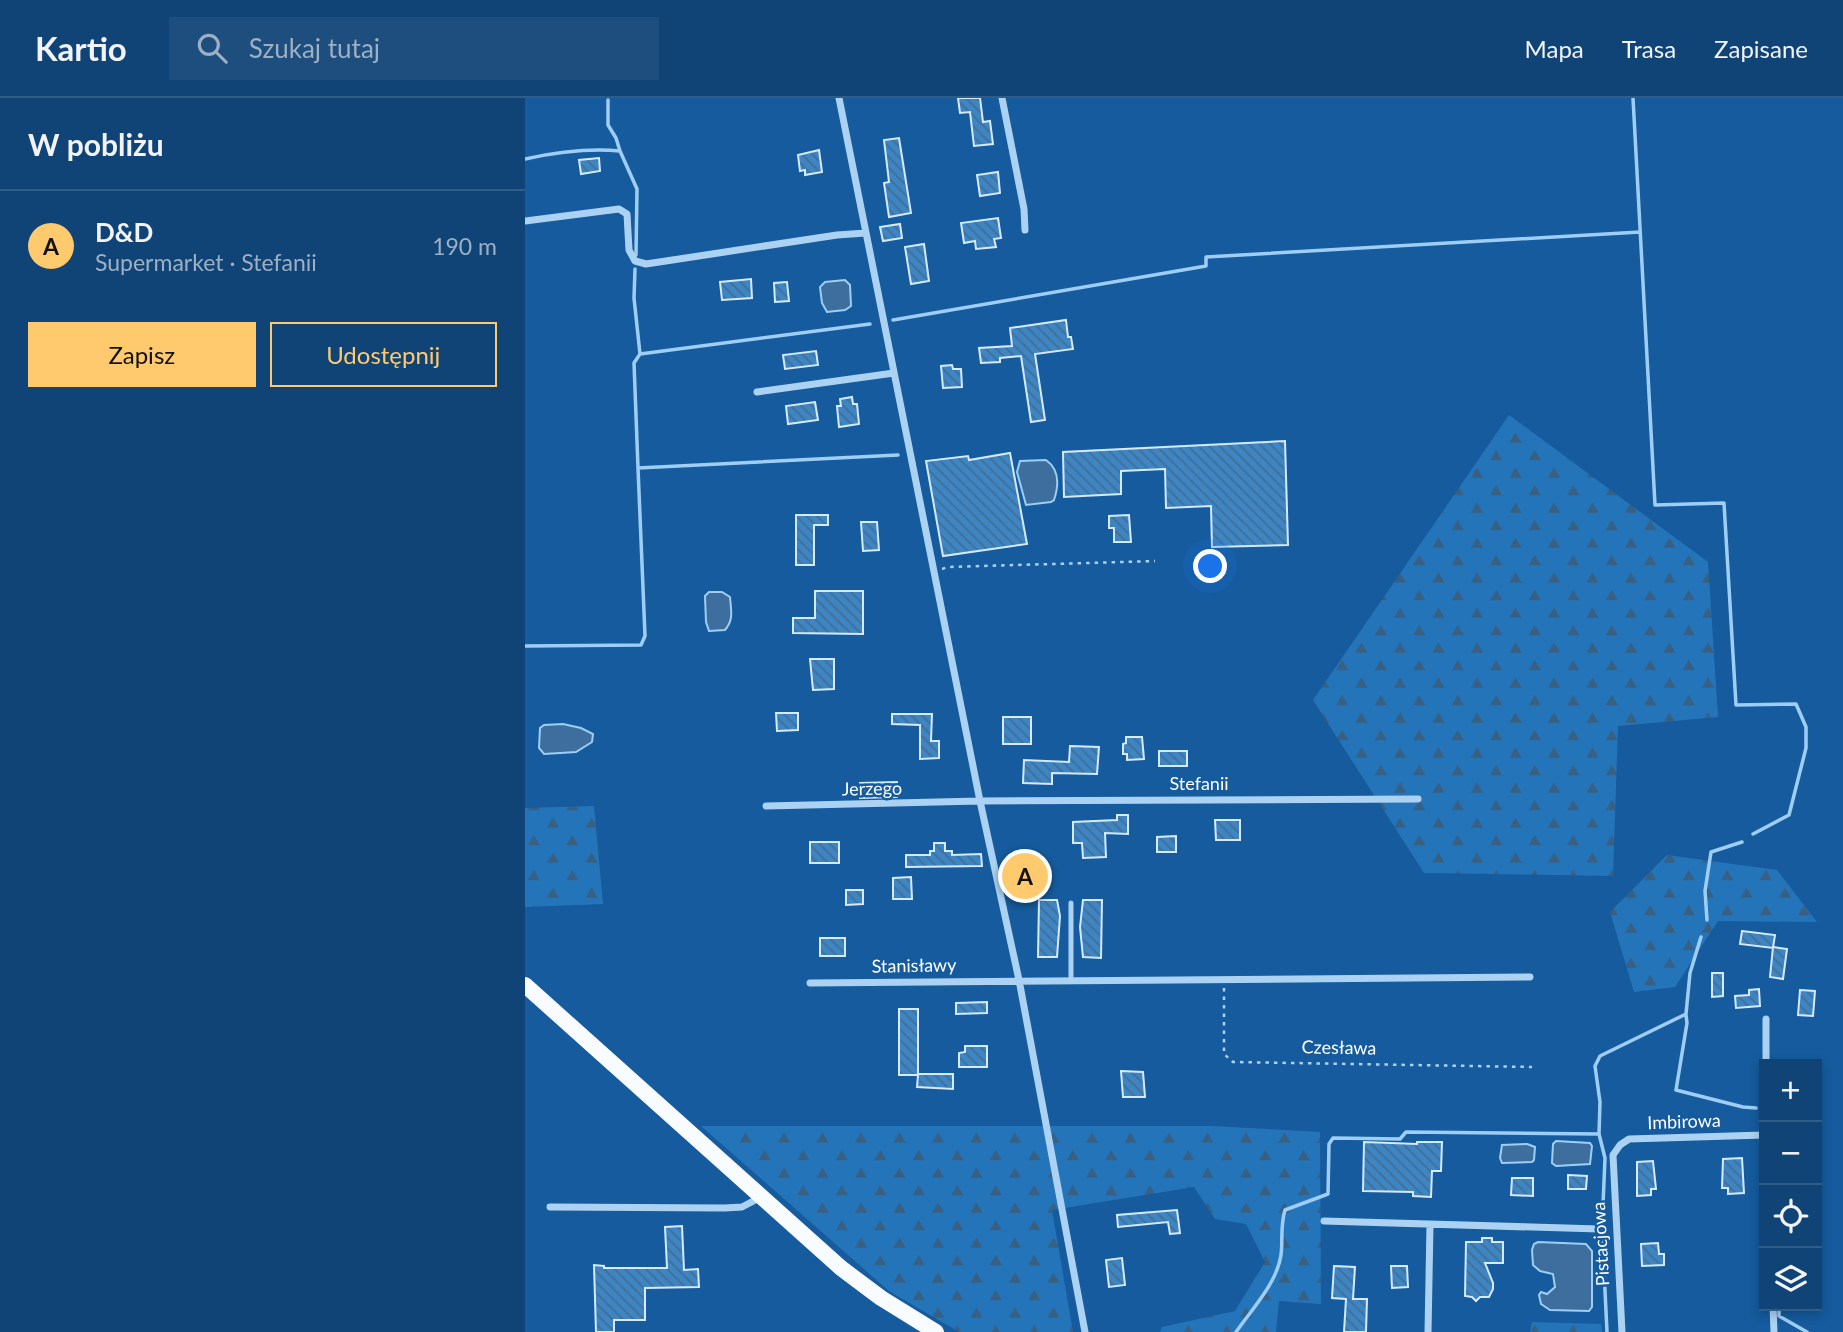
<!DOCTYPE html>
<html lang="pl">
<meta charset="utf-8">
<style>
:root{--surface:#104476;--page:#1e4e7e;--text:#f1f3f6;--muted:#9cb0c5;--line:#305c88;--accent:#ffc96e}
body{margin:0;font-family:Lato,sans-serif;background:var(--page);color:var(--text)}
.controls{position:absolute;right:21px;bottom:21px;display:grid;overflow:hidden;border-radius:0px;box-shadow:0 4px 10px #0003}
.controls button{width:63px;height:63px;display:grid;place-items:center;padding:0;border:0;border-bottom:2px solid var(--line);background:var(--surface);color:var(--text);font:35px sans-serif}
.you{position:absolute;left:686px;top:469px;width:24px;height:24px;margin:-18px;border:5px solid #fff;border-radius:50%;background:#1a73e8;box-shadow:0 0 0 10px #1a73e833}
.badge{display:grid;place-items:center;width:46px;height:46px;border-radius:50%;background:var(--accent);color:#111;font-size:23px;font-weight:700}
.pin{position:absolute;translate:-50% -50%;border:4px solid #fff;box-shadow:0 2px 7px #0006}
.list{margin:0;padding:0;list-style:none}
h2{display:flex;justify-content:space-between;align-items:center;height:91px;margin:0;padding:0 28px;font-size:30px}
h2 small{font-size:23px;font-weight:400;color:var(--muted)}
.list li{display:grid;grid-template-columns:46px 1fr auto;gap:21px;align-items:center;box-sizing:border-box;height:112px;padding:0 28px;border-top:2px solid var(--line)}
.list b{display:block;font-size:26px;white-space:nowrap}
.list p{margin:0;font-size:23px;white-space:nowrap;color:var(--muted)}
.list em{font-size:23px;font-style:normal;color:var(--muted)}
.actions{display:flex;gap:14px;padding:21px 28px}
.actions a{flex:1;padding:16px 0;border:2px solid var(--accent);border-radius:0px;text-align:center;font-size:24px;color:var(--accent)}
.actions .main{background:var(--accent);color:#111}
.icon{flex:none;width:38px;height:38px;fill:none;stroke:currentColor;stroke-width:2;stroke-linecap:round;stroke-linejoin:round}
.map{position:relative;flex:none;width:1318px;height:1234px;overflow:hidden}
header{display:flex;align-items:center;gap:42px;box-sizing:border-box;height:98px;padding:0 35px;background:var(--surface);border-bottom:2px solid var(--line)}
header strong{font-size:33px}
nav{display:flex;gap:38px;margin-inline-start:auto;font-size:24px}
.search{width:490px;height:63px;background:var(--page);display:flex;align-items:center;gap:18px;box-sizing:border-box;padding:0 24px;border-radius:0px;color:var(--muted);font-size:26px}
main{display:flex}
aside{flex:1;background:var(--surface)}
.map>svg:first-child{display:block}
</style>
<header>
<strong>Kartio</strong>
<div class="search"><svg class="icon" aria-label="search" viewBox="0 0 24 24"><circle cx="10" cy="10" r="6"/><path d="M15 15l6 6"/></svg>Szukaj tutaj</div>
<nav><a>Mapa</a><a>Trasa</a><a>Zapisane</a></nav>
</header>
<main>
<aside>
<h2>W pobliżu<small></small></h2>
<ul class="list">
<li><span class="badge">A</span><div><b>D&amp;D</b><p>Supermarket · Stefanii</p></div><em>190 m</em></li>
</ul>
<div class="actions"><a class="main">Zapisz</a><a>Udostępnij</a></div>
</aside>
<div class="map">
<svg width="1318" height="1234" viewBox="0 0 1318 1234">
<defs>
<pattern id="forest-firs" width="22" height="20" patternUnits="userSpaceOnUse" patternTransform="scale(1.75)"><rect width="22" height="20" fill="#2474ba"/><path d="M5 1l3.5 6h-7zM16 11l3.5 6h-7z" fill="#386083"/></pattern>
<pattern id="building-back-hatch" width="6" height="6" patternUnits="userSpaceOnUse" patternTransform="scale(1.75)"><rect width="6" height="6" fill="#3d85c3"/><path d="M-1 5l2 2M0 0l6 6M5-1l2 2" fill="none" stroke="#436e93"/></pattern>
</defs>
<rect width="100%" height="100%" fill="#155b9d"/>
<path fill="url(#forest-firs)" d="M984 317 1183 464 1193 619 1093 628 1088 778 899 775 788 602Z
M69 708 78 806 0 809V710Z
M1142 757 1252 772 1292 824 1193 823 1150 889 1109 894 1085 814Z
M176 1028H686L795 1034 796 1206 754 1203 751 1234H635L637 1229 710 1213 740 1164 721 1126 690 1121 669 1089 527 1112 548 1234H434L364 1193Z
M1007 1224 1076 1226 1077 1234H1005Z"/>
<path fill="#3d6e9d" stroke="#9ecef6" stroke-width="2" d="M320 182 325 187 326 208 320 212 302 214 297 205 295 189 300 184Z
M521 362C534 371 534 387 529 402L526 404 501 407 492 374 495 363Z
M184 494H197L205 499C206 512 209 522 200 532L184 533 181 524 180 498Z
M38 626 56 630 68 636 67 644 51 654 19 656 14 650 15 630 19 627Z
M1031 1043 1065 1045 1067 1048 1065 1066 1031 1068 1027 1065 1028 1046Z
M1002 1046 1010 1049 1009 1062 1007 1064 977 1065 975 1060 977 1047Z
M1013 1144 1061 1146 1067 1153V1209L1064 1213 1025 1212 1016 1206 1014 1197 1016 1194 1022 1196 1030 1189 1028 1176 1015 1173 1008 1167 1007 1152 1009 1146Z"/>
<g fill="none" stroke-linecap="round" stroke-linejoin="round">
<path stroke="#9ecef6" stroke-width="3.5" d="M1108 0 1130 407 1199 405 1211 607 1271 606 1281 629V650L1264 717 1228 736
M83 2V27L91 40 95 53
M0 61C32 54 62 50 95 53L112 91 111 157
M110 171 109 200 115 256
M368 222 681 168V159L1115 134
M345 226 115 256 109 265 113 370 373 357
M0 548 116 547 120 538 113 370
M1182 822 1180 793 1186 754 1217 744
M1161 917 1162 925 1151 992 1218 1009 1231 1010
M1254 1208V1218L1282 1234
M711 1234C727 1211 752 1185 756 1157 758 1141 755 1129 760 1112L803 1096 804 1046 808 1040 875 1041 881 1034 1074 1036
M1082 1234 1077 1130 1080 1060 1074 1036 1075 1004 1070 968 1075 958 1161 916 1165 875 1176 839"/>
</g>
<path fill="url(#building-back-hatch)" stroke="#d4eafd" stroke-width="2" d="M433 0H455L458 24 465 23 468 46 449 48 445 14 435 15Z
M374 40 386 115 364 119 359 85 364 84 359 42Z
M294 52 297 74 280 77V72L275 73 273 57Z
M74 60 75 73 56 76 54 62Z
M473 74 475 95 455 98 452 77Z
M473 120 476 140 469 141 471 149 451 151 450 143 439 145 436 125Z
M375 126 377 140 358 143 355 129Z
M399 146 404 183 386 186 380 149Z
M226 181 227 200 197 202 195 184Z
M262 184 264 203 250 204 249 185Z
M541 222 543 239H546L548 251 510 256 520 322 506 324 496 258 475 260V264L456 265 454 250 487 248 485 230Z
M291 253 293 267 260 271 258 257Z
M427 267 428 271H436L437 289 418 290 416 268Z
M327 299 328 306H332L334 326 314 329 312 308H316L315 301Z
M290 304 293 322 263 326 261 308Z
M760 343 763 447 687 449 686 408 641 410 640 371 596 373V396L539 399 538 354Z
M485 355 502 446 418 458 401 363 443 358 444 362Z
M271 417H303V427H289V467H271Z
M604 417 606 444H589V430H584V418Z
M336 424H352L354 452 338 453Z
M290 493H338V536L268 535V520H290Z
M285 561H309V591L288 592Z
M251 615H273V632L252 633Z
M367 616H407L406 643H414V660L395 661V627L367 626Z
M478 619H506V646H478Z
M601 639H617L619 661 602 662V656H598V646L601 645Z
M545 648 574 649 572 676 527 675V686L498 685 499 662 544 664Z
M634 653H662V668H634Z
M372 684V699L335 700V685Z
M592 717H603V736L580 735 581 759 558 760 557 745H548V724L592 722Z
M690 722H715V742H691Z
M651 738V754H632V739Z
M285 744H314V765H285Z
M409 745H420V753H427V757L456 756 457 768 381 769V757H405V753H409Z
M495 767H522V788H496Z
M386 779 387 801H368V780Z
M321 792H338V806L321 807Z
M514 802H532L535 818 532 859H513Z
M558 802H577L576 860 558 859 555 829Z
M1217 833 1250 837 1248 850 1215 846Z
M295 840H320V858H295Z
M1248 849 1262 851 1258 881 1245 879Z
M1187 875H1198V898L1187 899Z
M1234 891 1235 908 1211 910 1210 898 1224 897V892Z
M1275 892 1290 893 1288 918 1273 917Z
M462 904V915L431 916V905Z
M374 911H393V976H428V991L392 989 393 977H374Z
M440 948H462V969H434V955L440 954Z
M596 973 618 974 620 999H598Z
M839 1044 892 1046V1044H917L916 1073H907L906 1099 888 1098V1094L838 1093Z
M1217 1060 1219 1095 1203 1096V1090H1197L1198 1061Z
M1128 1063 1131 1091H1126V1097L1112 1098V1064Z
M1043 1077 1062 1078 1061 1091H1043Z
M987 1080H1008V1098L986 1097Z
M652 1112 655 1135 645 1136 643 1124 593 1129 592 1117Z
M157 1128 159 1172 173 1171 174 1189 120 1190V1222H89V1234H71L69 1167 79 1168V1170H142L140 1129Z
M957 1140H967V1144H978V1165H960L968 1185V1191L964 1199H955L951 1203 947 1199 940 1198 941 1144H957Z
M1133 1145 1134 1156H1139V1167L1117 1168 1116 1146Z
M597 1160 600 1187 584 1189 581 1162Z
M809 1168 830 1169 828 1201H842L841 1234H819L821 1201 807 1200Z
M866 1168H882L883 1189 867 1190Z"/>
<g fill="none" stroke-linecap="round" stroke-linejoin="round">
<path stroke="#acd2f3" stroke-width="2.5" stroke-dasharray="3.5 5" stroke-linecap="butt" d="M417 471 423 469 630 463
M699 890V956L708 964 1007 969"/>
<path stroke="#acd2f3" stroke-width="5" d="M546 881V805"/>
<path stroke="#acd2f3" stroke-width="7" d="M314 0 455 703 494 882 560 1234
M477 0 499 111 500 132
M0 123 94 111 102 116 104 152 110 163 121 166 312 137 341 135
M232 294 369 275
M241 708 455 703 893 701
M285 885 1005 879
M1241 921V966
M25 1109 200 1110 217 1109 236 1099
M799 1123 1074 1131
M1248 1208 1249 1234
M903 1234 905 1127
M1097 1234 1088 1057 1095 1047 1104 1041 1239 1037"/>
<path stroke="#f8fbff" stroke-width="16" d="M0 887 316 1170 356 1200 411 1234"/>
</g>
<g text-anchor="middle" stroke-width="5" stroke-linejoin="round" paint-order="stroke">
<g font-size="18" fill="#fff" stroke="#155b9d">
<text x="674" y="692">Stefanii</text>
<text transform="translate(347 691) rotate(-1)" y="6">Jerzego</text>
<text transform="translate(389 868) rotate(-1)" y="6">Stanisławy</text>
<text transform="translate(814 950) rotate(1)" y="6">Czesława</text>
<text transform="translate(1159 1024) rotate(-2)" y="6">Imbirowa</text>
<text transform="translate(1076 1146) rotate(-93)" y="6">Pistacjowa</text>
</g>
</g>
</svg>
<div class="controls">
<button>+</button>
<button>−</button>
<button><svg class="icon" aria-label="locate" viewBox="0 0 24 24"><circle cx="12" cy="12" r="6"/><path d="M12 2v4M12 18v4M2 12h4M18 12h4"/></svg></button>
<button><svg class="icon" aria-label="layers" viewBox="0 0 24 24"><path d="M12 4l9 5-9 5-9-5zM3 14l9 5 9-5"/></svg></button>
</div>
<div class="you"></div>
<div class="pin badge" style="left:500px;top:778px">A</div>
</div>
</main>
